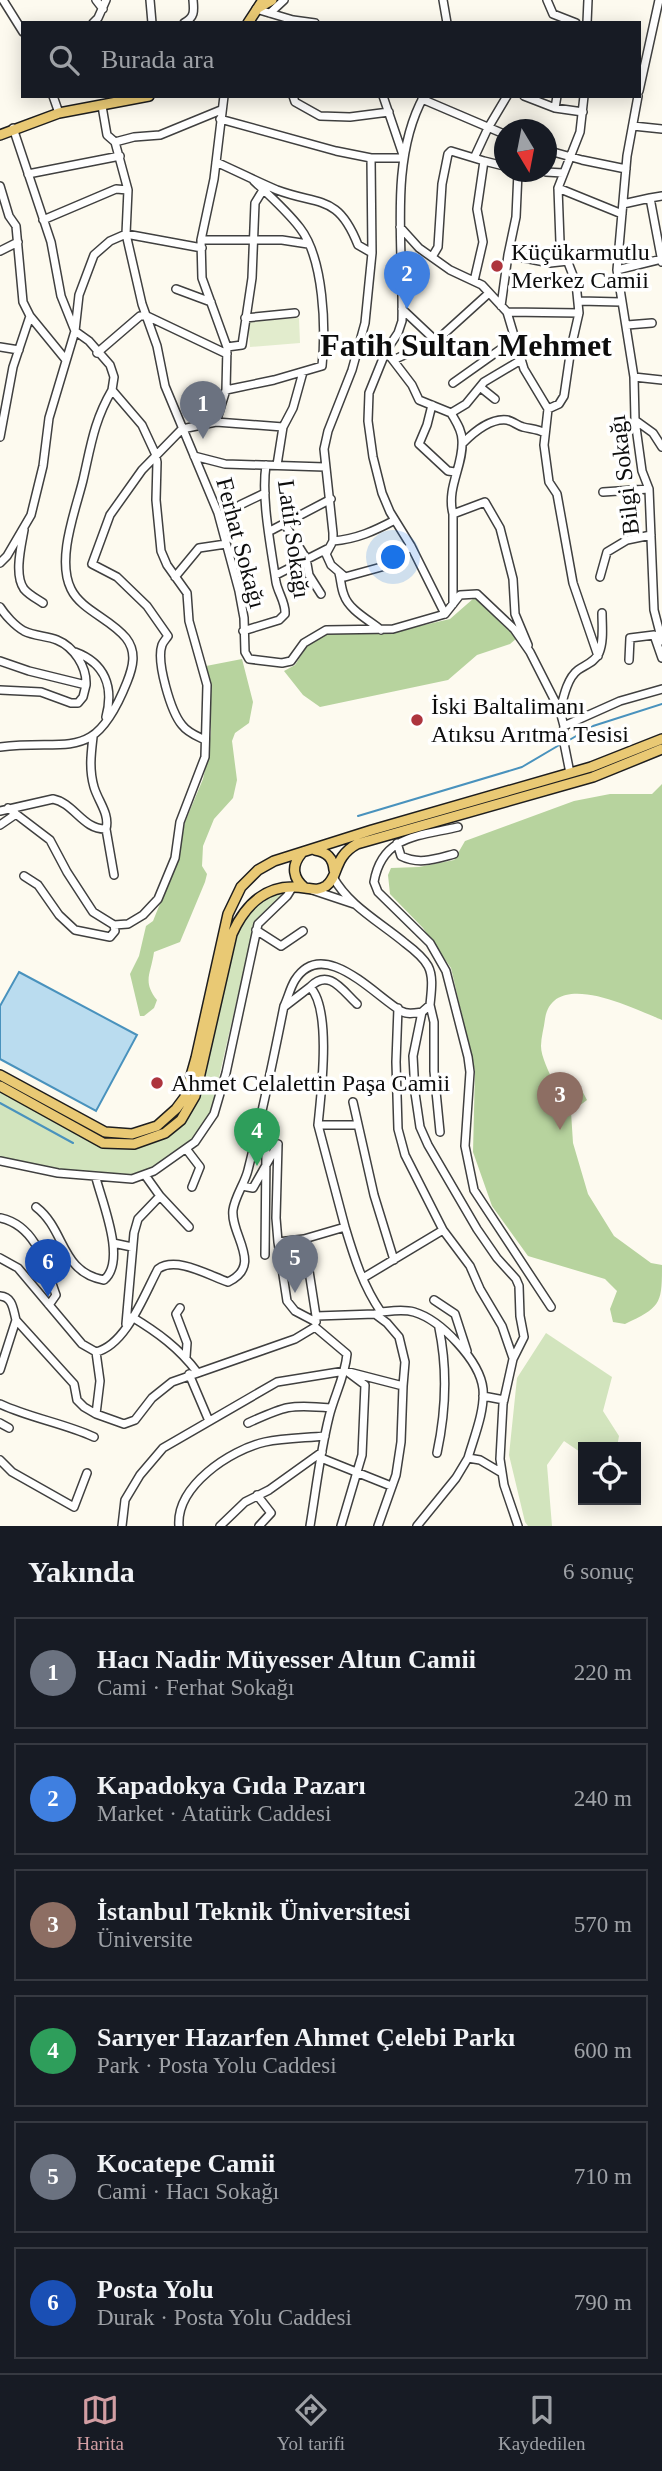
<!DOCTYPE html>
<html lang="tr">
<meta charset="utf-8">
<style>
:root{--surface:#171b24;--page:#242831;--text:#f1f3f6;--muted:#9ea1a6;--line:#363941;--accent:#d29ea3}
body{margin:0;font-family:Georgia,serif;background:var(--page);color:var(--text)}
.controls{position:absolute;right:21px;bottom:21px;display:grid;overflow:hidden;border-radius:0px;box-shadow:0 4px 18px #0003}
.controls button{width:63px;height:63px;display:grid;place-items:center;padding:0;border:0;border-bottom:2px solid var(--line);background:var(--surface);color:var(--text);font:35px sans-serif}
.compass{position:absolute;left:494px;top:119px;width:63px;height:63px;border-radius:50%;background:var(--surface);box-shadow:0 4px 18px #0003;rotate:170deg}
.you{position:absolute;left:394px;top:558px;width:24px;height:24px;margin:-18px;border:5px solid #fff;border-radius:50%;background:#1a73e8;box-shadow:0 0 0 10px #1a73e833}
.badge{display:grid;place-items:center;width:46px;height:46px;border-radius:50%;background:var(--accent);color:#fff;font-size:23px;font-weight:700}
.pin{position:absolute;translate:-50% -58px;filter:drop-shadow(0 2px 4px #0008)}
.pin::after{content:'';position:absolute;top:37px;width:24px;height:21px;background:inherit;clip-path:polygon(0 0,100% 0,50% 100%)}
.list{margin:0;padding:0;list-style:none}
h2{display:flex;justify-content:space-between;align-items:center;height:91px;margin:0;padding:0 28px;font-size:30px}
h2 small{font-size:23px;font-weight:400;color:var(--muted)}
.list li{display:grid;grid-template-columns:46px 1fr auto;gap:21px;align-items:center;box-sizing:border-box;height:112px;margin:0 14px 14px;padding:0 14px;border:2px solid var(--line);border-radius:0px}
.list b{display:block;font-size:26px;white-space:nowrap}
.list p{margin:0;font-size:23px;white-space:nowrap;color:var(--muted)}
.list em{font-size:23px;font-style:normal;color:var(--muted)}
.icon{flex:none;width:38px;height:38px;fill:none;stroke:currentColor;stroke-width:2;stroke-linecap:round;stroke-linejoin:round}
.map{position:relative;flex:none;width:662px;height:1526px;overflow:hidden}
.search{position:absolute;background:var(--surface);box-shadow:0 4px 18px #0003;left:21px;right:21px;top:21px;height:77px;display:flex;align-items:center;gap:18px;box-sizing:border-box;padding:0 24px;border-radius:0px;color:var(--muted);font-size:26px}
.sheet{height:847px;background:var(--surface)}
nav{display:flex;justify-content:space-around;align-items:center;box-sizing:border-box;height:98px;border-top:2px solid var(--line);background:var(--surface);font-size:19px;color:var(--muted)}
nav a{display:grid;justify-items:center;gap:4px}
nav .on{color:var(--accent)}
.map>svg:first-child{display:block}
</style>
<div class="map">
<svg width="662" height="1526" viewBox="0 0 662 1526">
<rect width="100%" height="100%" fill="#fdfaef"/>
<path fill="#d2e4bd" d="M283 893 254 925 211 1112 191 1141 148 1171 132 1177 51 1169 0 1158V1091L100 1145 133 1148 147 1145 164 1137 184 1121 236 933C247 912 259 898 283 893Z
M546 1333 612 1377 603 1411 619 1436 617 1447H583V1454L564 1441 547 1465 552 1526H528L525 1522 509 1455 517 1378Z"/>
<path fill="#b7d39e" d="M474 598C490 610 502 625 517 638L510 644 477 655 448 680 320 707 303 695 284 671 295 665 309 643 321 636 332 633 394 632 450 619Z
M242 659 253 702 249 723 235 733 232 741 237 780 233 798 214 819 203 846 202 866 207 874 205 882 180 942 154 952C151 974 142 981 157 1000L154 1008 144 1016H140L130 974 139 956 146 926 153 921 178 859 185 822 203 779 208 756 211 731 206 666Z
M662 784V1020C633 1008 553 968 545 1019 544 1028 541 1037 541 1046 541 1057 549 1071 553 1082L579 1085 587 1100 571 1112 573 1143 588 1194 614 1236 651 1263 662 1265C662 1304 661 1307 625 1324L613 1322 610 1309 617 1291 605 1279 528 1256 492 1206 473 1152 475 1071 451 968 423 928 390 894 388 875 391 868 419 867 454 860 465 841 574 801 610 794H652Z"/>
<path fill="#e2eccd" d="M299 318 300 343 250 347 248 322Z"/>
<path fill="#badcef" stroke="#4992bd" stroke-width="2" d="M19 972 137 1035 96 1111 0 1059V1006Z"/>
<g fill="none" stroke-linecap="round" stroke-linejoin="round">
<path stroke="#4992bd" stroke-width="2" d="M566 742 593 726 662 704
M358 816 522 767 561 744
M0 1103 73 1143"/>
<g stroke="#404040" stroke-width="10">
<path id="minor" d="M3 0 23 32
M96 0 103 9
M150 0 152 23
M443 0 447 23
M547 0 553 14 576 23
M256 9 293 20 315 23
M270 13 284 0
M93 23 98 18 106 0
M184 23C195 17 194 11 193 0
M587 23 588 0
M639 91 659 0
M53 96 59 113
M293 96 295 102 320 116 350 117 389 112
M424 96C388 161 404 249 402 321L398 333 386 351 369 393 368 421 373 457 382 493 390 512 411 546 445 614
M524 96 555 108 583 112
M638 96 627 156 617 270 634 377 635 420 642 471 649 489 654 610 662 641
M422 99 504 134
M102 106 107 135 115 142
M555 108 557 96
M221 110 160 135 134 137 115 142 128 190 126 234 142 304 157 346 165 386 218 513 239 591 244 618 245 652 249 659 282 663 291 661 304 643 326 630 393 629 445 614 460 595 477 594 514 629 530 652 560 711 564 726 563 738 570 773
M220 119 336 151 371 158H404L383 96
M633 126 662 129
M546 150 582 160 626 169
M475 156 488 128 507 96
M371 158 372 253
M216 162C236 171 256 181 277 190 320 206 338 194 358 245L372 253 365 323 352 370 328 431 324 449 333 533V541L326 554 331 565 345 577 385 566 411 546
M518 172 516 217 508 255 550 263 568 261
M546 172 563 173
M28 174 120 156
M0 186 9 216 16 226 23 302 30 316 66 360
M558 188 622 214
M650 198 662 196
M623 204 650 198 662 262
M43 220 116 189 128 190
M400 227 419 248 450 270 482 285 507 312 524 369 548 409 544 445 549 482 557 494 573 583 598 656
M201 240H282L308 244
M0 251 18 242
M432 257 438 247 442 184 448 154 451 151 484 161
M617 270 662 259
M474 281 483 242 477 209 484 161 504 166
M176 289 211 302
M579 301 621 302
M501 306 508 255
M402 309 436 341
M507 312 579 313
M245 318 295 313
M627 325 652 323
M0 347 19 350
M227 347 242 345 252 278 255 203 263 190
M386 351 412 385 419 400 451 413 466 404 484 382 521 360
M97 353 140 316H147L227 354
M393 360 436 341 489 293
M634 377 662 380
M453 383 515 339
M480 387 495 399
M226 390 274 380 322 366C326 329 324 259 300 228 287 211 269 195 254 181
M432 405 427 425 419 444 448 471 455 472
M548 409 559 404 564 396 571 348 579 313 576 283 560 242 558 188 580 132 584 96
M451 413C456 422 462 430 462 440 464 465 446 487 453 514L485 502 500 528 513 579 515 614 528 645
M635 420 653 433 662 447
M216 422 283 427 277 465
M283 427 293 408 303 372
M0 437 13 367 30 316
M463 443C474 432 490 418 507 420 513 421 518 426 523 427 531 429 538 429 545 433
M194 456 225 464 325 467
M603 492 649 489
M240 505 265 493
M284 523 306 558 309 575 321 594
M24 530C21 547 14 575 24 589 29 595 37 599 43 603
M270 531 331 499
M333 541C357 539 374 531 395 520
M0 563 7 556 31 515 43 466 49 418 75 331 79 295 94 255 110 241 126 234 202 248
M339 573C341 580 341 588 344 595 349 610 369 620 381 630
M276 575 327 549
M175 577 199 548 226 544
M600 577 607 552 627 540 651 535
M453 604V514
M0 607C5 615 15 626 24 631 34 636 47 636 57 640 74 647 87 667 86 685L29 671 0 661
M243 631 279 620 285 614C286 603 278 593 276 582 271 547 261 499 266 465
M75 652C105 663 114 687 106 717
M629 660 630 638 654 635 662 658
M0 690 41 692 71 703H78L83 697 86 685
M560 711C563 699 567 678 578 670 585 665 595 662 599 653 604 641 602 626 602 613
M564 726 620 701 662 689
M205 740C197 736 188 733 182 725 171 712 156 662 162 645 163 642 166 639 168 636L147 606 117 577 92 564 110 515 142 470 182 429 216 422 226 390 227 347 202 278 201 240 214 179 224 96
M0 747C70 738 94 765 127 682 133 667 137 652 126 638 111 619 81 610 71 589 56 559 76 509 83 480 91 445 94 421 112 390
M8 808 50 840 67 872 93 912 114 925 128 924 143 915 158 899 175 858 180 822 205 757 207 685 189 621 187 593 167 565 161 551 156 500 157 462 155 453 142 425 112 390 114 377 110 365 89 341 75 331 61 296 51 242 13 128
M0 811 53 799C74 803 83 830 106 829 110 814 98 801 94 787 89 770 91 754 93 737
M0 825 16 814
M458 827C420 836 382 835 374 882L378 892 430 943 446 971 468 1057 470 1072 465 1146 474 1190 551 1307
M106 829 114 875
M397 843 401 856C419 865 435 859 454 854
M24 876 38 885 59 915 75 930 110 937 115 931 114 925
M312 890 354 904
M256 930 281 946 303 931
M310 987C329 968 342 990 357 1004
M430 1005 434 1022V1071L440 1132
M284 1007 310 987C332 1009 321 1094 318 1125
M398 1008 396 1062 398 1129 405 1155 443 1230 470 1266 480 1289 502 1326 513 1358
M422 1012 413 1056 415 1093 420 1127 428 1145 477 1229 497 1258 516 1279 519 1286 520 1316 524 1337 513 1359 503 1404 500 1459 504 1485 518 1526
M353 1102 374 1195 394 1260
M255 1143 263 1145 266 1151 265 1255
M278 1144 276 1218 278 1242
M187 1150 200 1167 192 1187
M0 1161 58 1173 132 1179 154 1171 195 1142 214 1114 226 1073 258 924 287 896 292 888
M242 1186 253 1188 278 1144
M160 1196 189 1227
M36 1207C66 1230 60 1272 104 1280 127 1261 102 1202 96 1178
M1 1218C36 1226 45 1264 56 1295L49 1305
M345 1227 318 1125H357
M304 1239 278 1242 287 1301 295 1311 316 1322
M113 1243 132 1247
M0 1258 18 1268 82 1344 96 1352C126 1345 144 1295 158 1269 176 1256 208 1275 228 1282 264 1265 230 1235 233 1210 235 1196 245 1183 248 1170 262 1115 273 1061 284 1006 288 998 290 988 295 980 323 936 374 995 401 1011 407 1015 415 1013 422 1012L430 1005C431 993 434 977 428 966 423 957 413 949 405 943 380 922 349 906 333 877
M363 1278 443 1230
M0 1296C13 1297 13 1309 16 1320
M434 1300 455 1314 467 1351
M180 1308 176 1314 187 1343 186 1357
M381 1312C392 1311 403 1309 414 1312 441 1320 480 1361 483 1389 485 1411 474 1437 468 1458
M316 1316 304 1239 345 1227C354 1257 363 1286 381 1312L375 1314
M132 1317C157 1332 179 1348 197 1372
M316 1320V1316L375 1314 387 1323 399 1337 405 1362 403 1386
M126 1324 134 1233 138 1219 160 1196 145 1175
M0 1370 16 1320 74 1384 77 1400 84 1407 96 1414 124 1424 135 1420 152 1398 172 1382 295 1339 315 1327 347 1354C345 1377 334 1396 329 1417 320 1453 316 1490 310 1526
M189 1374 209 1421
M483 1396 504 1400
M0 1404C30 1418 63 1423 94 1437
M96 1414 100 1381 96 1352
M0 1423 9 1428
M248 1423C285 1406 290 1404 331 1408
M437 1453C446 1411 448 1371 439 1328
M321 1458 391 1486
M0 1460 12 1472 74 1507 87 1473
M257 1495 271 1513 259 1526
M122 1526 125 1500 140 1475 163 1448 277 1382 345 1371 403 1386 401 1442 396 1475 378 1526
M179 1526C176 1486 230 1450 265 1442 284 1438 305 1438 325 1436
M220 1526 245 1502 269 1490 322 1452
M341 1526 362 1455 365 1385 349 1373
M417 1526 456 1478 468 1458 480 1460 502 1473"/>
</g>
<g stroke="#1e1e1e" stroke-width="12">
<path id="major" d="M258 8 272 0
M248 23 263 0
M0 135 59 113 149 96
M315 850C327 852 333 858 334 870
M301 854C291 866 293 879 305 888
M0 1075 105 1132 132 1134 157 1126 176 1109 185 1097 196 1058 228 914 241 887 258 870 274 861 372 830 591 767 662 739
M0 1086 103 1143 134 1144 165 1133 181 1120 195 1096 232 934C246 903 268 882 305 888 313 889 318 891 326 886 339 877 333 857 357 844L593 777 662 749"/>
</g>
<use href="#minor" stroke="#fff" stroke-width="7"/>
<use href="#major" stroke="#e9c974" stroke-width="9"/>
</g>
<g fill="#ad353e" stroke="#fff" stroke-width="2.5">
<circle cx="497" cy="266" r="7"/>
<circle cx="417" cy="720" r="7"/>
<circle cx="157" cy="1083" r="7"/>
</g>
<g text-anchor="middle" stroke-width="7" stroke-linejoin="round" paint-order="stroke">
<g font-size="24" fill="#0d0d0d" stroke="#fff" text-anchor="start">
<text x="511" y="260">Küçükarmutlu<tspan x="511" dy="28">Merkez Camii</tspan></text>
<text x="431" y="714">İski Baltalimanı<tspan x="431" dy="28">Atıksu Arıtma Tesisi</tspan></text>
<text x="171" y="1091">Ahmet Celalettin Paşa Camii</text>
</g>
<g font-size="24" fill="#0d0d0d" stroke="#fff">
<text transform="translate(624 475) rotate(-97)" y="8">Bilgi Sokağı</text>
<text transform="translate(294 539) rotate(82)" y="8">Latif Sokağı</text>
<text transform="translate(241 543) rotate(75)" y="8">Ferhat Sokağı</text>
</g>
<g font-size="32" font-weight="bold" fill="#0d0d0d" stroke="#fff">
<text x="466" y="356">Fatih Sultan Mehmet</text>
</g>
</g>
</svg>
<div class="controls">
<button><svg class="icon" aria-label="locate" viewBox="0 0 24 24"><circle cx="12" cy="12" r="6"/><path d="M12 2v4M12 18v4M2 12h4M18 12h4"/></svg></button>
</div>
<svg class="compass" viewBox="-18 -18 36 36"><path d="M0-13l5 13h-10z" fill="#e53935"/><path d="M0 13l5-13h-10z" fill="#9ea1a6"/></svg>
<div class="you"></div>
<div class="pin badge" style="left:203px;top:439px;background:#6b7280">1</div>
<div class="pin badge" style="left:407px;top:309px;background:#3f7fe0">2</div>
<div class="pin badge" style="left:560px;top:1130px;background:#8d6e63">3</div>
<div class="pin badge" style="left:257px;top:1166px;background:#2e9e5b">4</div>
<div class="pin badge" style="left:295px;top:1293px;background:#6b7280">5</div>
<div class="pin badge" style="left:48px;top:1297px;background:#1a4fb4">6</div>
<div class="search"><svg class="icon" aria-label="search" viewBox="0 0 24 24"><circle cx="10" cy="10" r="6"/><path d="M15 15l6 6"/></svg>Burada ara</div>
</div>
<section class="sheet">
<h2>Yakında<small>6 sonuç</small></h2>
<ul class="list">
<li><span class="badge" style="background:#6b7280">1</span><div><b>Hacı Nadir Müyesser Altun Camii</b><p>Cami · Ferhat Sokağı</p></div><em>220 m</em></li>
<li><span class="badge" style="background:#3f7fe0">2</span><div><b>Kapadokya Gıda Pazarı</b><p>Market · Atatürk Caddesi</p></div><em>240 m</em></li>
<li><span class="badge" style="background:#8d6e63">3</span><div><b>İstanbul Teknik Üniversitesi</b><p>Üniversite</p></div><em>570 m</em></li>
<li><span class="badge" style="background:#2e9e5b">4</span><div><b>Sarıyer Hazarfen Ahmet Çelebi Parkı</b><p>Park · Posta Yolu Caddesi</p></div><em>600 m</em></li>
<li><span class="badge" style="background:#6b7280">5</span><div><b>Kocatepe Camii</b><p>Cami · Hacı Sokağı</p></div><em>710 m</em></li>
<li><span class="badge" style="background:#1a4fb4">6</span><div><b>Posta Yolu</b><p>Durak · Posta Yolu Caddesi</p></div><em>790 m</em></li>
</ul>
</section>
<nav>
<a class="on"><svg class="icon" aria-label="map" viewBox="0 0 24 24"><path d="M3 6l6-2 6 2 6-2v14l-6 2-6-2-6 2zM9 4v14M15 6v14"/></svg>Harita</a>
<a><svg class="icon" aria-label="directions" viewBox="0 0 24 24"><path d="M12 3l9 9-9 9-9-9zM9 14v-3h6M13 9l2 2-2 2"/></svg>Yol tarifi</a>
<a><svg class="icon" aria-label="saved" viewBox="0 0 24 24"><path d="M7 4h10v16l-5-4-5 4z"/></svg>Kaydedilen</a>
</nav>
